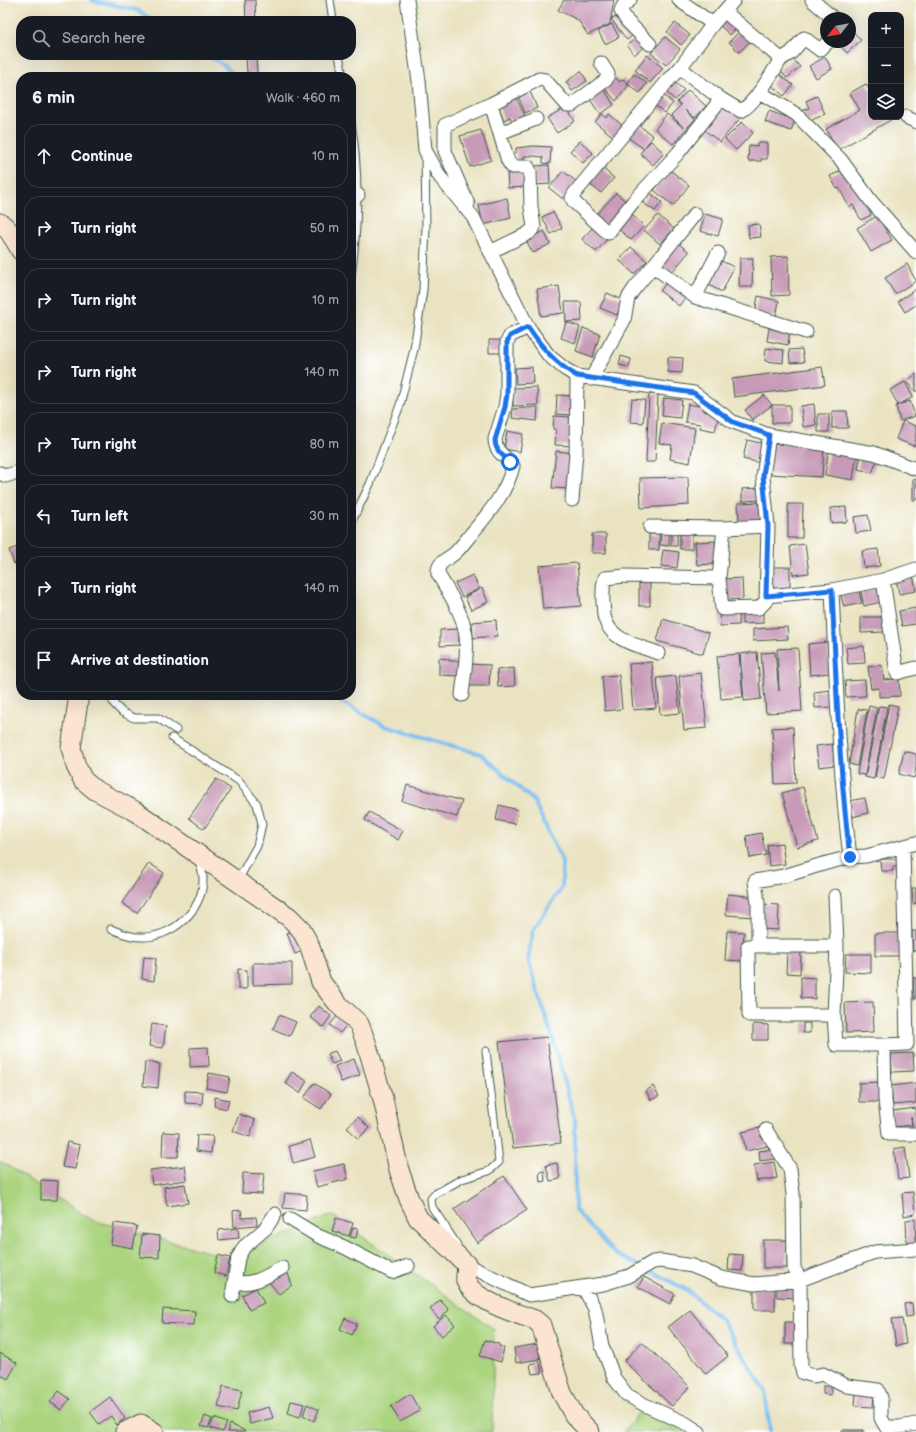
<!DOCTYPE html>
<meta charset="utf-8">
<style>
:root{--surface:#171b24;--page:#242831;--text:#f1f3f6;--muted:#9ea1a6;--line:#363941}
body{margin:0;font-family:"Balsamiq Sans",sans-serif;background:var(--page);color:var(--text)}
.controls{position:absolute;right:12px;top:12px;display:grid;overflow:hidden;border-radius:8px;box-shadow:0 4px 16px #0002}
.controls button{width:36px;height:36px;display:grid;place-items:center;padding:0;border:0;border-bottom:1px solid var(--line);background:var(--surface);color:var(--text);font:20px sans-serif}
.compass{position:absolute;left:820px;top:12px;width:36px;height:36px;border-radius:50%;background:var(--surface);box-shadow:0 4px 16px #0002;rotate:239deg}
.stop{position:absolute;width:12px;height:12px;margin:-9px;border:3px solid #1a73e8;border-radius:50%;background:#fff}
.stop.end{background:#1a73e8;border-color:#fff;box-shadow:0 1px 4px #0008}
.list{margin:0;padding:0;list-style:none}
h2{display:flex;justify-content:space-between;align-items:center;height:52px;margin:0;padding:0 16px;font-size:17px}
h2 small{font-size:13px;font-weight:400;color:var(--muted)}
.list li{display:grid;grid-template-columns:26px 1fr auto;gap:12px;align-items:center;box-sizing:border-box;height:64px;margin:0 8px 8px;padding:0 8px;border:1px solid var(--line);border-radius:16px}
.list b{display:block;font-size:15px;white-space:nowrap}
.list em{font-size:13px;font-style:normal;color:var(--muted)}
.icon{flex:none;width:22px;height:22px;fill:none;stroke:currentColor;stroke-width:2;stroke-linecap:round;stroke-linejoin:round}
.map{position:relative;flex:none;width:916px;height:1432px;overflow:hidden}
.search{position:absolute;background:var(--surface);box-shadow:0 4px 16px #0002;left:16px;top:16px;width:340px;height:44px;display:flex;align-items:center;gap:10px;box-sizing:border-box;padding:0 14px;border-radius:16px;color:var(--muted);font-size:15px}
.panel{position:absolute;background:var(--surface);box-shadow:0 4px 16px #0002;left:16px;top:72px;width:340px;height:628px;border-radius:16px}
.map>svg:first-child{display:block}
</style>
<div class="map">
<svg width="916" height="1432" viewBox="0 0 916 1432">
<rect width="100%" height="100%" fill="#fff"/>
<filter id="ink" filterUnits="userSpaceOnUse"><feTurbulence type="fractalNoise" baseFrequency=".025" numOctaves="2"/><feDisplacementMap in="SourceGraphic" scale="8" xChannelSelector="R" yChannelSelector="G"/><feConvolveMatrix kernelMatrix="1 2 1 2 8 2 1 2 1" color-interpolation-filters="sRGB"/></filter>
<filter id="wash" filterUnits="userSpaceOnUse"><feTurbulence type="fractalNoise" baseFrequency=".012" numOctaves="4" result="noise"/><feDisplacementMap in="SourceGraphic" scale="16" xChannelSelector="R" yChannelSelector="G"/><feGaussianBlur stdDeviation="0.9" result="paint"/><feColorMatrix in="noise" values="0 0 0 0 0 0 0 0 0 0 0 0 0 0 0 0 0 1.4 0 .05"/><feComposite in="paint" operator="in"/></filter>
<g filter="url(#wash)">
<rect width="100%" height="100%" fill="#eae3c1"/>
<path fill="#abd47f" stroke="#65885a" d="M0 1161 92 1220 230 1258 332 1215 494 1329 492 1432H0Z
M645 1405 696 1432H623Z"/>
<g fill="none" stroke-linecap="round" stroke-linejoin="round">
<path stroke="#79bef0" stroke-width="4" d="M91 0 137 10 154 21
M207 55 225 66 236 77
M329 695 385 726 481 754 534 801 562 861V887L533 930 528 960 555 1046 575 1121V1210L615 1254 641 1266
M647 1269 687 1290 721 1319 765 1391 770 1432"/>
</g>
<g id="blocks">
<path fill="#c79ab7" d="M245 0H255L256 21H246Z
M564 0H614L610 24 588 35 578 20 558 10Z
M726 15 738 26 730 35 718 24Z
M620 16 634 34 627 40 611 19Z
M675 23 690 35 681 45 667 32Z
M612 24 619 37 605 44 598 31Z
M850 28 861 40 847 53 837 42H850Z
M742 29 753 39 739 52 729 42Z
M638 37 645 46 634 55 627 45Z
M665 37 680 49 666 65 651 53Z
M246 55H256L257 73H247Z
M647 55 663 68 650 83 635 70Z
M825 57 832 69 816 78 809 66Z
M793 59 800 67 787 78 780 70Z
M581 71 587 81 572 91 566 82Z
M634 74 647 83 640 93 627 84Z
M779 74 793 85 784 96 771 85Z
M615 77 620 82 623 79 629 85 616 101 603 86Z
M672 80 684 90 675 100 664 90Z
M866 84 871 92V117H896L838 150 826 129 860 110 850 93Z
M529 89 537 108 525 113 517 93Z
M604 89 614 105 600 114 589 98Z
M688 90 706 106 695 118 685 110 695 119 673 144 655 129 667 114 684 128 671 115 681 105 677 102Z
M661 93 673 103 665 113 652 103Z
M515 95 525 116 512 122 510 117 504 120 497 103Z
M817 96 825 114 807 122 802 111 809 108 806 101Z
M725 102 742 116 720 142 703 129Z
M566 107 575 121 557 133 547 118Z
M769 111 795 120 791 131 765 122Z
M602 114 607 118 609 114 624 127 615 138 595 122Z
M742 122 753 133 736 150 725 139Z
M636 123 653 136 645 147 651 141 664 153 653 165 640 153 644 149 626 136Z
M481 130 491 160 470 167 460 136Z
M580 141 593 153 583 163 570 151Z
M757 143H767V159H761V161H748L749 145 757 146Z
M533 146 551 147 550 164 543 163V157L533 156H524V163H517L516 148Z
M549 165 550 184 535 185 534 166Z
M601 167 614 178 601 193 588 183Z
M507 169 526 170V187L508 188Z
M670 170 689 185 673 206 654 190Z
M843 170 850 183 854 181 871 215 861 220 853 205 849 207 839 188 837 189 830 176Z
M563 171 577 182 563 199 549 188Z
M616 193 629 204 608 228 594 217Z
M650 193 662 202 655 211 643 203Z
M507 198 511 218 483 225 479 205Z
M553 212 562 228 551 234 542 217Z
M629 212 644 226 631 240 616 227Z
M705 214 723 219 718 236 700 231Z
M658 215 674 229 660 244 644 230Z
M877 216 892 240 871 252 857 228Z
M759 224 761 237 749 238 748 225Z
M594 226 608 238 596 252 582 239Z
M544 231 550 244 533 253 526 240Z
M677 242 689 252 671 273 660 262Z
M631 247 647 261 634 274 619 260Z
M788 256 789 295 772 296 771 257Z
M740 258H753L752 287H739Z
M719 260 734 267 722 292 707 284Z
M907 264 916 281 895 294 885 278Z
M668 280 687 295 679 306 660 291Z
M559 286 563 313 541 316 537 289Z
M916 289V305L905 312 898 301Z
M607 293 623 300 617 315 600 308Z
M758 296 779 301 776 317 755 312Z
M565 302H581L582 321 566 322Z
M566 322 580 327 575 343 561 338Z
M583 328 600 334 593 357 576 351Z
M769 328 790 331 788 345 767 341Z
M489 340H503L504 353H489Z
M766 348 784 350 783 363 765 361Z
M802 349 804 362 790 363 789 350Z
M621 356 631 359 629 367 619 365Z
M668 357 683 358 682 373 668 372Z
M532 367 533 383 516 384 515 368Z
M822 367 825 385 734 397 732 379Z
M916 374V392L907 381Z
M905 382 913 397 898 405 910 401 915 416 900 421 896 406 898 405 890 390Z
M537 387 538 405 513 406V388Z
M649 394H658L655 462H646Z
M557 395 574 396 573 415 556 414Z
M764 395 772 405 752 420 745 410Z
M664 398 682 400 680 418 662 416Z
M632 399 645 400 643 423 630 422Z
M688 404 704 407 703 411 719 414 715 431 700 428 701 424 685 422Z
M814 404 816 425 803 427 801 406Z
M772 405H790V423H772Z
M538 407 537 421 512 418 513 409Z
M832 411H847L848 428H832Z
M818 414H829V432H818Z
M554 416 571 417 570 430H574L573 446 555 445 556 429H553Z
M903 421 916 426V442L914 446 896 439Z
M662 423 695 428 690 463 670 459 672 445 659 443Z
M507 431 523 434 520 452 504 449Z
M747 440 765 444 761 463 743 459Z
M770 444 824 446 822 477 769 474Z
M829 448 857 453 853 480 825 475Z
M556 451 573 453 569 489 552 488Z
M861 454 878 458 872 473 858 469Z
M688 477 689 505 641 508 640 478Z
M913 479 916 480V500H913Z
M760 488 761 500 742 501V489Z
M762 502V522H739L738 503Z
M788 504H803L802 538H788Z
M846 507 847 522 831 523 830 508Z
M868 515 871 531 856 533 854 517Z
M677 531V546H671V532Z
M680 531 692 532V549H680Z
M661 532 669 533V546L660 545Z
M592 534H606V553H592Z
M649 534H659V550H649Z
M715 541 716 564 697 565 695 542Z
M805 544 809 573 793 575 790 546Z
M21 546V561L14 564 9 550Z
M878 549 880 566 864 568 862 551Z
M663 550 679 552 677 568 661 566Z
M577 563 581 606 543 609 539 566Z
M771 567H790V589H771Z
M473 575 479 589 462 597 455 583Z
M913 575 916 591 899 594 896 578Z
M742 578 743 599 727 600 726 579Z
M639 581H650V606H639Z
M876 583 881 602 864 606 860 587Z
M482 588 488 602 471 610 465 597Z
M858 588 862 603 844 607 840 592Z
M916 608V624L902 626 899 611Z
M763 611V623L742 624V612Z
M719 612H739V625L720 626Z
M861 617H883L884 632 861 633Z
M663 619 709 633 703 654 657 641Z
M496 620 497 636 473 638 472 622Z
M787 627 788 639 753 641V629Z
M459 629V645L440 646V630Z
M828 642 830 673 810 675 808 644Z
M864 646 865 663 848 664 846 648Z
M798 648 802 711 766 713 761 653 775 652 779 691 777 649Z
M757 652 761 699 744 701 740 654Z
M739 654 743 697 721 699 717 656Z
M439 658 449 659V661H460V676L439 675Z
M652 662 656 708 633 710 629 664Z
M468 664 490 665 489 686H468Z
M882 665 884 680 899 679 900 696 879 697V688L871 689 868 667Z
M514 668 515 686 498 687 497 670Z
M701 673 707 728 684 730 679 676Z
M619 675 622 709 605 711 602 676Z
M676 676 680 713 660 715 657 678Z
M865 680 866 696 846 697 845 681Z
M831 690 833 707 815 708 814 692Z
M889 704 898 706 884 779 875 777Z
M869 706 877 708 865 775 857 774Z
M879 706 887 707 874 779 865 777Z
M858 709 867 710 857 766 849 764Z
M793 727 796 783 775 784 772 728Z
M832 744 835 765 819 767 816 746Z
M904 751 916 754V767L914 778 899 774Z
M216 779 231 789 204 829 189 818Z
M407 785 462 801 457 817 402 801Z
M803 787 818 841 797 847 782 793Z
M865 798 868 813 852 817 849 801Z
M499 805 518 810 515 824 496 820Z
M369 812 403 831 398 840 365 820Z
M761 833 766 855 750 858 746 836Z
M782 843 785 864 769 866 767 845Z
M880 859H896L897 867H893V871H881Z
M149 863 164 873 137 913 122 903Z
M912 888H916V903L913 904Z
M728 894 755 897 754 917 726 915Z
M762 904 779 905 778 930 761 929Z
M295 930 303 951 295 954 287 933Z
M727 931 744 932 742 961 725 960Z
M912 931H916V950L913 951Z
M875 933H902V956H875Z
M787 951H801L800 974 786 973Z
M846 954H871V973L845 972Z
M144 957 156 958 154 981 142 979Z
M253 963H292V984L253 985Z
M238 969 247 970V989H238Z
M801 977 815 978V999L801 998Z
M913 978H916V999H914Z
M873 1002 874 1032 846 1033 845 1003Z
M319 1006 331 1016 323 1027 310 1017Z
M339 1014 349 1022 340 1033 330 1025Z
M279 1015 296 1022 290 1036 273 1029Z
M803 1023H810V1033H803Z
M152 1024 166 1026 163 1048 149 1046Z
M753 1024 768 1025V1040H753Z
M547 1037 561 1143 513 1148 499 1042Z
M208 1047 209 1066 190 1067V1048Z
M335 1051 340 1061 332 1064 327 1054Z
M913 1053 914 1071 892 1072 891 1054Z
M354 1059 360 1075 341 1082 335 1066Z
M145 1062 160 1064 158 1088 143 1086Z
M292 1072 307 1081 300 1093 285 1083Z
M209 1073 230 1077 227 1092 206 1088Z
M881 1082V1102H859V1083Z
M314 1083 331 1094 321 1109 304 1098Z
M916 1083V1103L893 1105 891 1086Z
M653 1086 659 1096 651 1100 646 1091Z
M185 1091 203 1092 202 1104 185 1103Z
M215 1097 229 1100 227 1109 214 1106Z
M916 1108V1127L913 1128 911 1117 912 1125 894 1127 892 1111Z
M239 1114 255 1120 250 1137 233 1131Z
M358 1117 369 1128 358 1139 347 1127Z
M760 1128 761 1137 765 1136 767 1146 746 1151 742 1132Z
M163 1132 179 1133 178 1157H162Z
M197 1135 213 1136 211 1153 196 1151Z
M310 1140 315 1157 293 1163 289 1146Z
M67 1142 80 1145 75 1169 62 1167Z
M905 1147 909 1178 898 1179 894 1149Z
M775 1149 776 1159 760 1161 759 1151Z
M774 1162 777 1178 757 1181 754 1165Z
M557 1163 560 1179 550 1181 546 1165Z
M344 1164 348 1179 317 1187 313 1171Z
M185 1166 187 1180 152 1185 150 1170Z
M544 1171 545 1181 540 1182 539 1172Z
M243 1173 264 1174 262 1194 242 1193Z
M504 1176 527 1210 477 1243 454 1209Z
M41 1180 58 1181 57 1200H41Z
M185 1184 188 1203 167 1206 164 1187Z
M913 1192 915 1214 904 1216 902 1193Z
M285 1193 307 1195 306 1210 283 1208Z
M241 1210 242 1218 256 1217 257 1225 234 1227 233 1211Z
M336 1218 353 1223 349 1236 332 1231Z
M915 1219 916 1244H907L906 1220Z
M114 1223 137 1226 133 1248 111 1244Z
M238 1228 239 1238 219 1240 218 1230Z
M353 1228 358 1229 356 1238 350 1237Z
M142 1234 160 1236 159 1258 140 1257Z
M763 1240H787V1268H763Z
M729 1254 743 1255 742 1271 728 1270Z
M218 1255 230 1258 226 1276 214 1273Z
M286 1268 292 1285 279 1294 269 1282Z
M644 1277 675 1294 670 1304 638 1287Z
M777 1283 797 1284V1298L777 1297Z
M256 1288 264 1303 249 1310 242 1295Z
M754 1289H775V1310H754Z
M440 1300 449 1310 439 1319 430 1309Z
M912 1303 913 1316 906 1317 904 1304Z
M163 1309 195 1311 194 1325 162 1323Z
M690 1310 728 1356 706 1374 668 1327Z
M446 1315 455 1325 442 1336 433 1326Z
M345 1318 357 1324 352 1335 340 1329Z
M902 1318 906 1344 896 1346 892 1319Z
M785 1322H796V1344H785Z
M485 1340 499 1344V1346L504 1348 501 1362 480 1356Z
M642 1342 690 1387 672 1406 624 1361Z
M538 1344 540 1359 516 1363 514 1348Z
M0 1353 17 1363 8 1379 0 1374Z
M540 1362 542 1373 532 1374 530 1364Z
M223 1386 242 1390 237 1411 218 1407Z
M823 1386H831V1395L823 1394Z
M59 1391 70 1399 61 1410 50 1402Z
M856 1393 874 1395 873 1407 855 1406Z
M410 1394 420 1411 400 1422 391 1406Z
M110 1397 125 1418 117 1425 111 1416 99 1424 90 1412Z
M291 1401 304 1404 300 1417 288 1413Z
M307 1404 319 1410 314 1421 303 1415Z
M269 1407 273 1418 250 1424 247 1413Z
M205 1416 212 1419 208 1428 201 1426Z
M214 1418 227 1423 223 1432 210 1428Z
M230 1424 245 1431 244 1432H227Z
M842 1430H864V1432H842Z"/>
</g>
</g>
<g filter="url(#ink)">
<use href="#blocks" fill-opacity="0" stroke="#3d5649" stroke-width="1"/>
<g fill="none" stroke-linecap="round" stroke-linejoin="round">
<g stroke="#3d5649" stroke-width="9">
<path id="lane" d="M330 0 333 21
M339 55 343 77
M351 123C360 173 358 225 351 276
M351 523 370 484 400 405 414 349 423 290 426 228 425 154
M110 695 114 704 122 712 134 718H158L176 730
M172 738 239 781 257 804 262 824 257 846 238 880
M111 929C121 933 129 937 140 937 171 939 204 910 203 878 203 872 200 866 199 860
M457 1245 432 1207 431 1199 435 1194 462 1179 489 1171 499 1162 486 1051"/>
</g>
<g stroke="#3d5649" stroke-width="15">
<path id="street" d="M407 0 419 81 425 150 440 177 473 217 528 327 549 356 565 369 577 376 694 393 733 422 769 435 874 453 916 469
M630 0 623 6 621 11 627 21 650 44
M679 0 713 24
M812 0 833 18
M725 12 781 59 791 53 804 38 820 50 828 42
M680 68 721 99 741 111C755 104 772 73 781 59
M759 92 796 114 841 160 871 201 916 252
M721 99 678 153 633 202 608 233 574 202 572 198 574 194 665 84 680 68 713 24 734 0
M906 117 916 122
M500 133 536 119
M351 196 358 195
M468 204 445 151V125L491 104 539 79 545 80 567 105H572L606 80 608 74 601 63
M490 252 529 233 534 227 531 207 530 171 528 167H512L508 161 491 104
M653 266 695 297 806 332
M695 297 718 253
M591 379 624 320 628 298 634 289 653 266 695 214
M0 473 6 476 21 471
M572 500 576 453 577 376
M650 527 724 528 719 578 722 609 759 608 766 601 768 526 763 477 769 435
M724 528 768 526
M883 580 897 673 916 668
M766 596 832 590
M658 653C640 646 611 641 605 619 603 614 604 608 603 603 603 594 602 586 605 578L625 576 719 578
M462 695C464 676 468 656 466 636 463 613 449 593 438 574 437 561 448 560 456 552 462 546 467 539 472 533 489 513 507 492 513 466 506 456 495 453 495 439L505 407 507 394V342L510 336 528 327
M903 847 907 1044 884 1045 885 1100 889 1134H916
M850 857C839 768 836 680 832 590L883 580 916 569
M835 896 837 946 834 1015 836 1045H884
M758 946V903L755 881 784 876 823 864 850 857 866 856 916 843
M834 1015H749L748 946H837
M766 1130 790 1169 793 1194 794 1268 800 1280 801 1366 803 1373 814 1376 823 1374 847 1386 878 1390 881 1398V1418L886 1427H900L916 1424
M290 1219 318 1236 344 1247 392 1272 408 1266
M467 1265 529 1295 603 1284 629 1276 653 1262 661 1261 692 1266 721 1278 754 1284 800 1280 875 1252 916 1249
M234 1283C256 1284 263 1278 282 1268
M583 1287 595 1309 602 1346 614 1378 627 1395 645 1405 685 1423 699 1432
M232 1296 238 1258 244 1247 266 1228 275 1214"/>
</g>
<g stroke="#3d5649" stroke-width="21">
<path id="secondary" d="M0 223C10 229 16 242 21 251
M79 695 71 748 76 766 83 780 95 790 135 811 289 917 300 928 309 944 321 982 339 1005 359 1024 366 1042 383 1099 399 1170 409 1199 418 1218 467 1265C467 1270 465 1277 466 1281 473 1300 517 1314 535 1320L541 1325 562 1393 574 1415 590 1432
M125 1432 141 1424 154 1432"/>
</g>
<use href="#lane" stroke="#fff" stroke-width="7"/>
<use href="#street" stroke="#fff" stroke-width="13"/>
<use href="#secondary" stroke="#fce5d0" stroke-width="19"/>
</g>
</g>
<g fill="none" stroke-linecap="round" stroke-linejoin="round" filter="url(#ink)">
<path stroke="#1a73e8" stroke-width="5" d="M510 462C503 455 495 451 495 440L505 407 507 394V342L510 336 528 327C543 349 555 363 577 376L694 393 733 422 769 435 763 476 768 526 766 596 832 590C836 680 839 768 850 857"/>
</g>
</svg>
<div class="controls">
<button>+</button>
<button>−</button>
<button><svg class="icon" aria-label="layers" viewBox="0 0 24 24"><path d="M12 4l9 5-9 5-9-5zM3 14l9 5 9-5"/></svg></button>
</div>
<svg class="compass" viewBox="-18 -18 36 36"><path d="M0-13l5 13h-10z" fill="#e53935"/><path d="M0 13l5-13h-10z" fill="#9ea1a6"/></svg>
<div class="stop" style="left:510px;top:462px"></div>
<div class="stop end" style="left:850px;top:857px"></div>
<div class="search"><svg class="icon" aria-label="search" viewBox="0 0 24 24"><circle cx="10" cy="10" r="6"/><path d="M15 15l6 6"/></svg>Search here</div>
<section class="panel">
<h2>6 min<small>Walk · 460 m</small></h2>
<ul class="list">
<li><svg class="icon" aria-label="ahead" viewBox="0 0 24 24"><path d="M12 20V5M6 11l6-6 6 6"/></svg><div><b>Continue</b></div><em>10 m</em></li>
<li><svg class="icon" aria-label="right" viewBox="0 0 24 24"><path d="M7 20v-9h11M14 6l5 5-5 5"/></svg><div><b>Turn right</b></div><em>50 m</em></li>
<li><svg class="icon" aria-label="right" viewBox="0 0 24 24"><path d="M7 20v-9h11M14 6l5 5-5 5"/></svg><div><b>Turn right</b></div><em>10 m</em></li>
<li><svg class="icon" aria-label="right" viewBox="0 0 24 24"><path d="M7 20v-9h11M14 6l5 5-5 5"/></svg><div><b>Turn right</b></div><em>140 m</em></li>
<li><svg class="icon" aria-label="right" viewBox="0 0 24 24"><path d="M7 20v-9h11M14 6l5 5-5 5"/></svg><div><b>Turn right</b></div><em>80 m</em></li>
<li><svg class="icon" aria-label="left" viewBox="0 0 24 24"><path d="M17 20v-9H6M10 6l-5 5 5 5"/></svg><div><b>Turn left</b></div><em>30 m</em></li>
<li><svg class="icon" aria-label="right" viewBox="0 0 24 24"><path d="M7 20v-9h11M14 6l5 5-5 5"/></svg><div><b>Turn right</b></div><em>140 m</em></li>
<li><svg class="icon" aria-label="arrive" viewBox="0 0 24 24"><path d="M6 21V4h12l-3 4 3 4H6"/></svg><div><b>Arrive at destination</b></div></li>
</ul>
</section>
</div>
